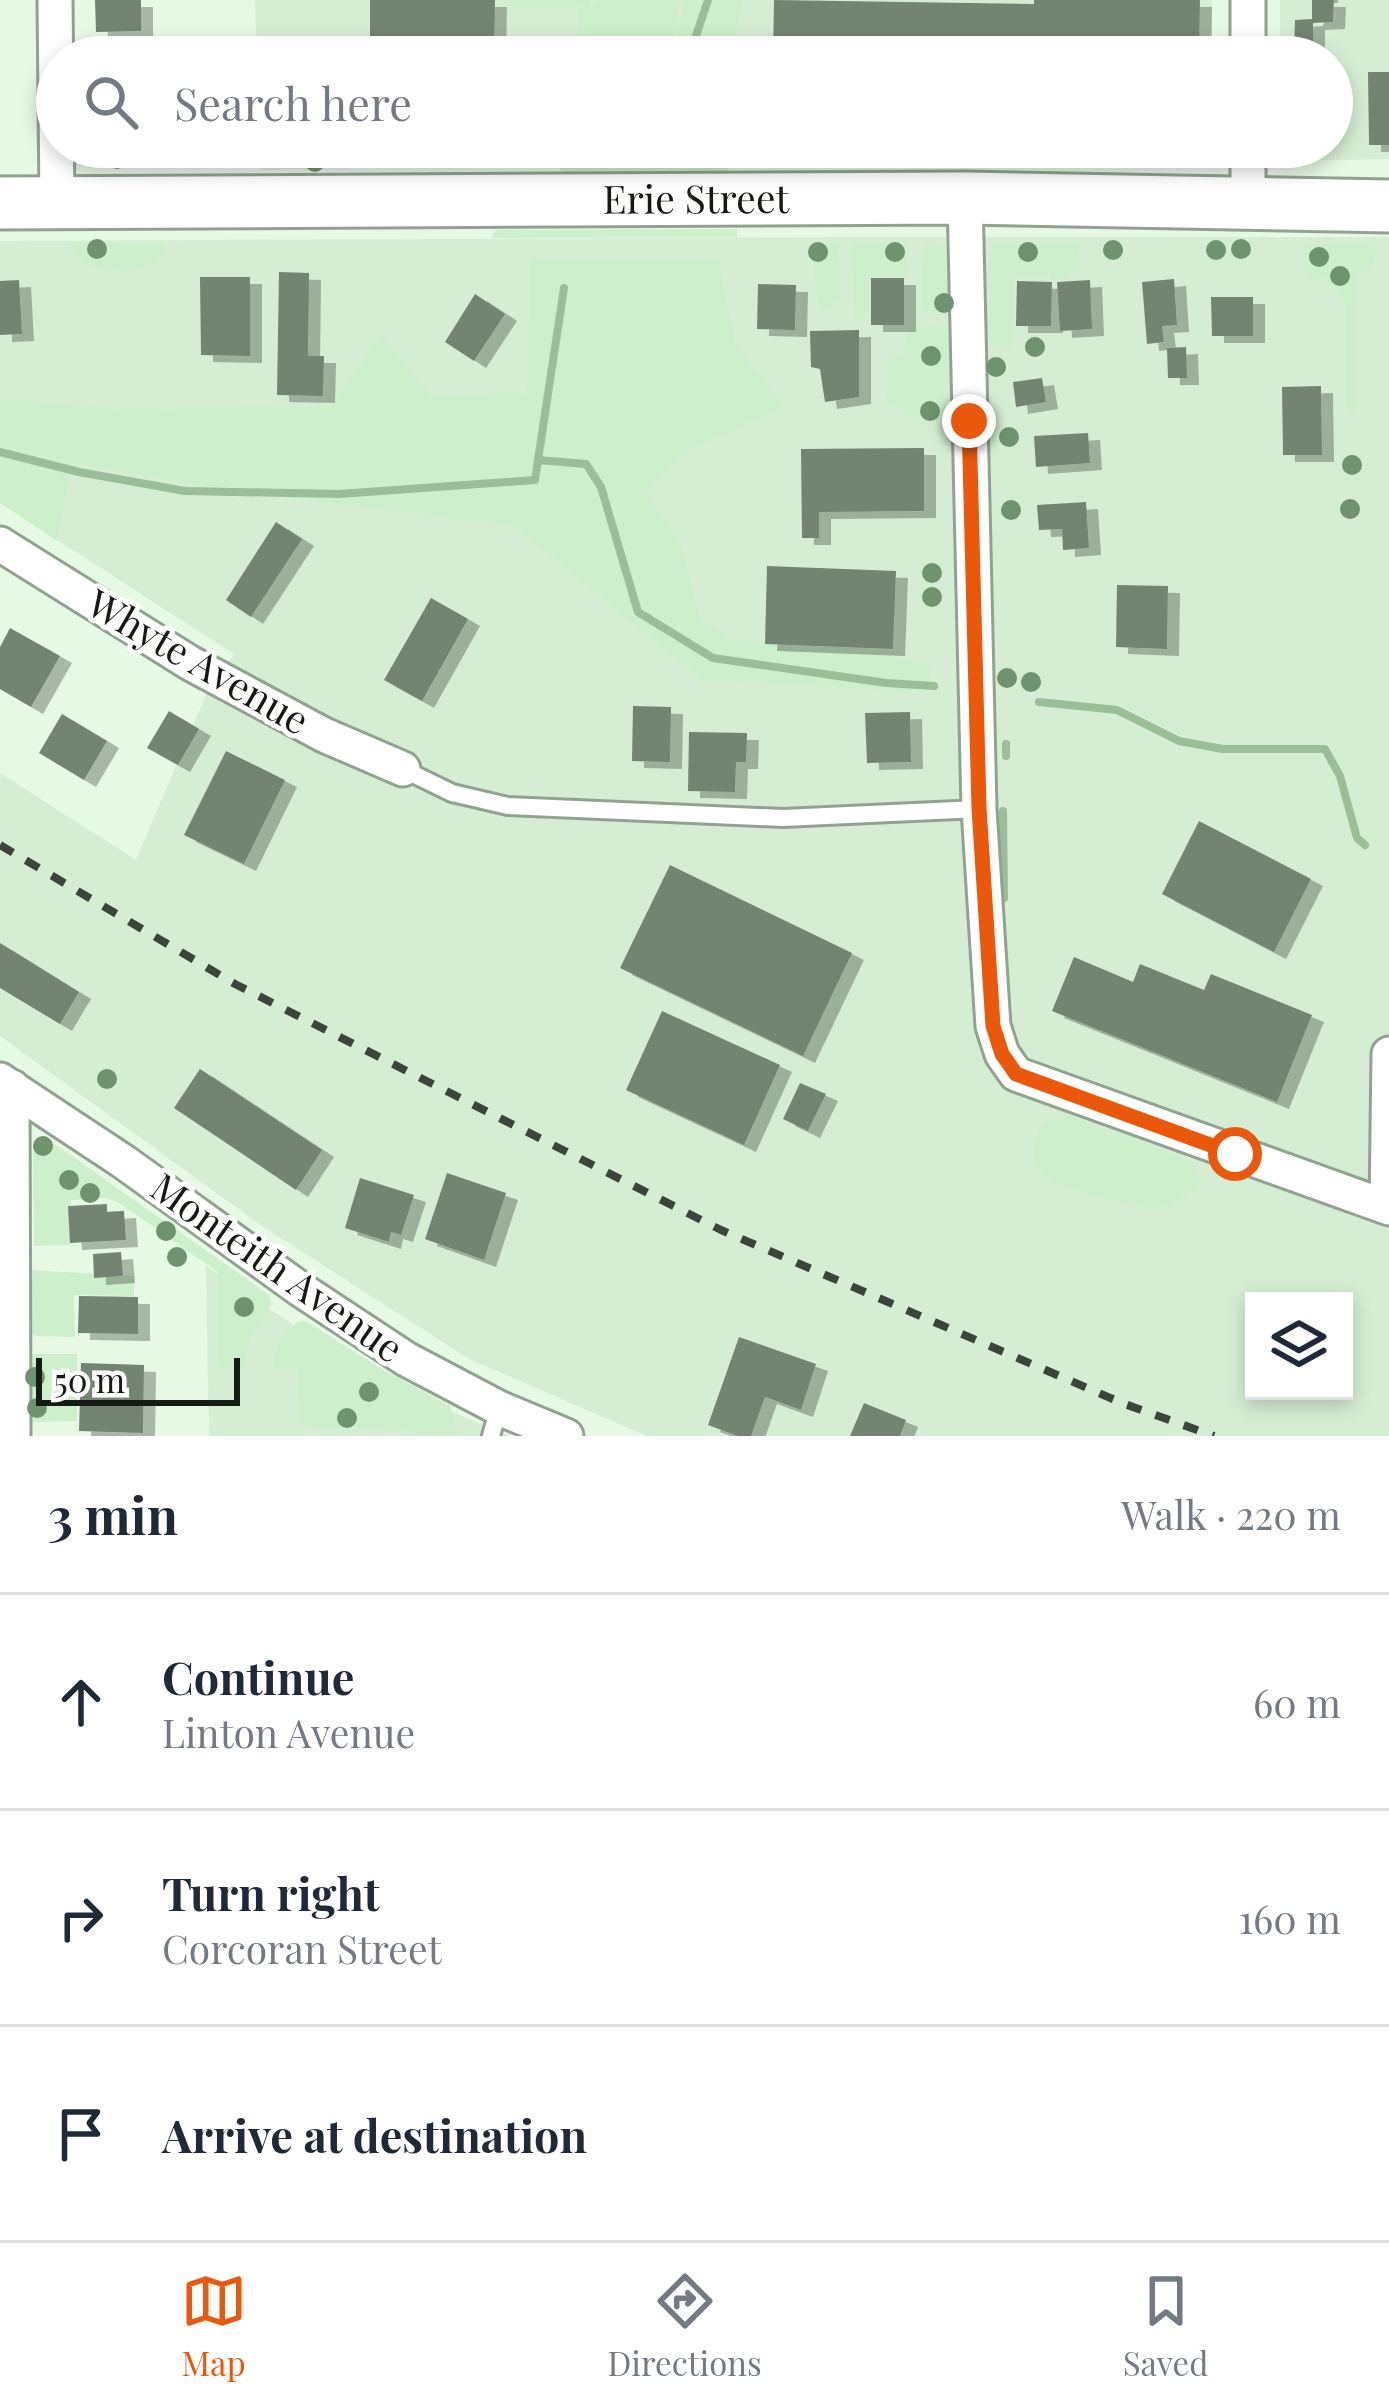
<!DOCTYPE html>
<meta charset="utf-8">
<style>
:root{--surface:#fff;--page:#f6f6f7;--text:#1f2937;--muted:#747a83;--line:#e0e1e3;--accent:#ea580c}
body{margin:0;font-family:"Playfair Display",serif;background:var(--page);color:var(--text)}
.controls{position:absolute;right:36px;bottom:36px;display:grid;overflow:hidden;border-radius:0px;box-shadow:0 6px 18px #0003}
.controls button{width:108px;height:108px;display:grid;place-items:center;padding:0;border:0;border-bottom:3px solid var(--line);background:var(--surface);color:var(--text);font:60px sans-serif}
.scale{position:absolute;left:36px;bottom:30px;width:204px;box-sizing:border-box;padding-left:12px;border:6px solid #151b14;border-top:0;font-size:33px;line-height:42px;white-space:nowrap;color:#151b14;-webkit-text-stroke:9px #fff;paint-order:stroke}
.stop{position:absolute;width:36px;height:36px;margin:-27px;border:9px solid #ea580c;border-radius:50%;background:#fff}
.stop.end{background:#ea580c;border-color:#fff;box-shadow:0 3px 12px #0008}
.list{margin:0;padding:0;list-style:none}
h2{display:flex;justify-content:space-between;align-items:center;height:156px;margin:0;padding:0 48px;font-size:51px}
h2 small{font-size:39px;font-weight:400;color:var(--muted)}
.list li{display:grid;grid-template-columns:78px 1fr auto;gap:36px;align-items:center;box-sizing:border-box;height:216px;padding:0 48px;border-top:3px solid var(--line)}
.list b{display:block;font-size:45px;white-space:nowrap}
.list p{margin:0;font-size:39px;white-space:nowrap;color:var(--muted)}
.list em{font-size:39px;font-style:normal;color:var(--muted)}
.icon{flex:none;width:66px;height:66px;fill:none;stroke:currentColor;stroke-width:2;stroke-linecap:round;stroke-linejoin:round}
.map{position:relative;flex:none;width:1389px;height:1436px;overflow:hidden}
.search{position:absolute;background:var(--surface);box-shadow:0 6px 18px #0003;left:36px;right:36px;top:36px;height:132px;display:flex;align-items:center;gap:30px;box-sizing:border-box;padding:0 42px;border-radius:66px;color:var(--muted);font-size:45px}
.sheet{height:804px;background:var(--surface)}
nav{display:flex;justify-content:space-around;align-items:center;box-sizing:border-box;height:168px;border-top:3px solid var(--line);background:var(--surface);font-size:33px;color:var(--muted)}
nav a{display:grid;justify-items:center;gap:6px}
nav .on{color:var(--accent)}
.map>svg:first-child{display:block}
</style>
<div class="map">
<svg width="1389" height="1436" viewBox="0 0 1389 1436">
<defs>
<filter id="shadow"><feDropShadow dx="12" dy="7" stdDeviation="0" flood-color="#0004"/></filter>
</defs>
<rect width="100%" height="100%" fill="#e5f9e4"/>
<path fill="#d5eed3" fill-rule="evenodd" d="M255 0H1212V57H257Z
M1280 0H1389V159L1279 161V147H1332V57H1280Z
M259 147H1213V148L260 170Z
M865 237H1389V1436H647L469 1359 262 1226 0 1036V773L136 860 206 695 234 654 0 503V241ZM1254 1301H1344V1391H1254Z
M206 1266 373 1378 509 1436H209Z"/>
<path fill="#ceefcb" d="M506 0H590V5L597 3V0H680L673 41 667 57H551V40L578 42 579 8 583 6H506Z
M685 0H742L732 57H673Z
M558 147H631L629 155 634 166 677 168 693 147H722V155L728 169 724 180 563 177 558 163Z
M737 229V237L493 238 495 230Z
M70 243 167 244C157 271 116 277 90 265 80 260 76 252 70 243Z
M839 243 840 301 823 309C811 293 816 264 816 244Z
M1079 243 1080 273 1069 272 1067 278 1050 281V275L1015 276 1011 347 986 345 988 254 994 245Z
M1303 243 1363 244 1372 246 1377 254 1374 263 1356 279V411H1349L1346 403V302L1323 278 1311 277 1305 273Z
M907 244 908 276 868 277V319L854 320 852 245Z
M924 245 941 246 949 255 955 310 939 313 921 309Z
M530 260H718L736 344 784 406 689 451 646 491 682 549 700 617 731 641 864 647 931 668 927 692 702 679 514 525 242 492 72 463 57 541 0 503V399L129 410 331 405 382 336 432 397 527 393Z
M906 324 950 329 954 332 953 393 946 392 945 398 954 399V416H904L903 406 887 405 888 358 904 355Z
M1069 1116 1167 1151 1191 1163 1201 1183C1190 1191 1174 1206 1160 1208 1138 1211 1057 1188 1041 1171 1029 1158 1034 1129 1050 1121 1056 1117 1062 1118 1069 1116Z
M45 1137 269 1295 272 1303 249 1341 244 1369H226L219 1366 218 1272 119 1203 106 1198 71 1200 70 1245 34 1246 33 1145Z
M29 1270 134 1276V1296L74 1295 75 1337 37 1336 27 1332Z
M300 1321H306L380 1368 450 1406 459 1436H420L414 1432 361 1427 316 1428 300 1423 298 1369 273 1368C274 1350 284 1330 300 1321Z
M31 1354H77V1421L31 1422Z"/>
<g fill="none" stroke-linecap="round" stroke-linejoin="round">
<path stroke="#9bbd98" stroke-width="8" d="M689 57 708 0
M646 151 648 147
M0 452 79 472 185 491 339 494 535 480 564 288
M538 460 586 464 601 487 638 612 713 658 886 683 934 686
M1039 702 1117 710 1179 741 1223 749H1325L1340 776 1357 838 1365 845
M1006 756V744
M1003 811 1004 898"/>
</g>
<path fill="#738472" filter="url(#shadow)" d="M95 0H141V31L96 32Z
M370 0H495L494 57H370Z
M774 0 1034 4V0H1200L1199 57H773Z
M1312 0H1334L1333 22 1313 23V57H1294L1295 20 1312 19Z
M1368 72H1389V145H1369Z
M279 272 309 273 308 356H324L323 396 277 395Z
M200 277H250V356L201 355Z
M871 278H904V325H871Z
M1174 279 1177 325 1162 326 1164 342 1147 344 1142 282Z
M19 280 22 334 0 335V281Z
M1090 280 1092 329 1060 331 1057 282Z
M1017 281 1052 282 1051 326H1016Z
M758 284 796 285 795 330 757 329Z
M475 294 505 314 474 361 445 342Z
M1211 297H1253V336H1212Z
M859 330V397L825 402 820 369 811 367 810 331Z
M1186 347 1187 378H1168L1167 348Z
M1042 378 1046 402 1016 407 1013 382Z
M1321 386 1322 455H1283L1282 387Z
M1088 433 1090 463 1036 467 1034 436Z
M924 448V511L819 512V538H802L801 449Z
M1086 502 1089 548 1063 550 1062 529 1039 530 1037 505Z
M276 522 302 539 251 617 226 600Z
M767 566 896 571 893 649 765 644Z
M1117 585 1168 586 1167 649 1116 647Z
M431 598 468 619 422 701 384 680Z
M10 628 60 656 31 707 0 689V647Z
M633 706 671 707 670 762 632 761Z
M169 711 199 729 178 765 147 748Z
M910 712 911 762 867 763 865 713Z
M62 714 107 741 84 780 39 753Z
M689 732 747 733 746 762H736L735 792 688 791Z
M226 751 285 780 244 864 184 835Z
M1199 821 1311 879 1274 952 1162 894Z
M670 865 852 953 803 1056 620 968Z
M0 943 79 992 60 1024 0 988Z
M1074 957 1133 982 1140 964 1204 990 1211 974 1312 1015 1277 1102 1052 1011Z
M662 1011 780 1065 744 1145 626 1090Z
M200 1069 322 1150 296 1190 174 1108Z
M800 1083 826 1094 808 1131 783 1119Z
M447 1173 506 1193 484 1260 425 1239Z
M360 1178 414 1195 401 1235 391 1232 389 1242 345 1228Z
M107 1204V1212L124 1211 126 1240 70 1243 68 1206Z
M121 1252 123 1276 94 1278 93 1254Z
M79 1296 138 1297V1334L78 1333Z
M739 1337 816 1364 801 1410 765 1397 751 1436H738L708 1425Z
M81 1363 144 1365 143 1433 79 1431Z
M864 1403 906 1420 900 1436H850Z"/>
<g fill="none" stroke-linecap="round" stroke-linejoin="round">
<g stroke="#91a390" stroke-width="22">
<path id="lane" d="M403 769 452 793 508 806 783 818 979 809
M491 1436 499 1408"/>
</g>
<g stroke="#91a390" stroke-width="39">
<path id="street" d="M55 0 57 202
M1248 0V57
M1248 147V203
M965 198 979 809 993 1026 1002 1054 1016 1074 1389 1208
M0 544 190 663 324 735 403 769
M0 1080 124 1162 300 1289 406 1359 499 1408 566 1436
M12 1087 13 1436
M1387 1207 1389 1054"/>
</g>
<g stroke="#91a390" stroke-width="57">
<g id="primary">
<path id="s1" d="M0 203 965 198 1389 206"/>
</g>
</g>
<path stroke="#a1b0a0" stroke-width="4.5" stroke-dasharray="9 9" stroke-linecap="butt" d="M1317 57V27L1336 26V0
M1332 121V122"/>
<use href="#lane" stroke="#fff" stroke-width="16"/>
<use href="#street" stroke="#fff" stroke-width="33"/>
<use href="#primary" stroke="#fff" stroke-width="51"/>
<path stroke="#3c453b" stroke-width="8" stroke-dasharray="15 15" stroke-linecap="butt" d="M0 845 235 984 721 1230 1122 1403 1214 1436"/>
</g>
<g fill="#6e936e">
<circle cx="117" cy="159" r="10"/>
<circle cx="315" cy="162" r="10"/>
<circle cx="97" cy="249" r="10"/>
<circle cx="1241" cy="249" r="10"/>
<circle cx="1113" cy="250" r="10"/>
<circle cx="1216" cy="250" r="10"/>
<circle cx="818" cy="252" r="10"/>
<circle cx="895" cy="252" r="10"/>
<circle cx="1028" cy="252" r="10"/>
<circle cx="1319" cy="257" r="10"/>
<circle cx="1340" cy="276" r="10"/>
<circle cx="944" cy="303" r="10"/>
<circle cx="1035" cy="347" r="10"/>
<circle cx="931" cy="356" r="10"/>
<circle cx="996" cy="367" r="10"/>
<circle cx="930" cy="411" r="10"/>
<circle cx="1009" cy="437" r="10"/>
<circle cx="1352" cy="465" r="10"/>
<circle cx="1350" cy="509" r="10"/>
<circle cx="1011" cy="510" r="10"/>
<circle cx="932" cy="573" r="10"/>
<circle cx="932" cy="597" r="10"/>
<circle cx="1007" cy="678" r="10"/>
<circle cx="1031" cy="682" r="10"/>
<circle cx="107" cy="1079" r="10"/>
<circle cx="43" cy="1146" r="10"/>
<circle cx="69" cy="1180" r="10"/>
<circle cx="90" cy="1193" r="10"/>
<circle cx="166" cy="1231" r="10"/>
<circle cx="177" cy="1257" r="10"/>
<circle cx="244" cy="1307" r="10"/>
<circle cx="35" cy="1377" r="10"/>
<circle cx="369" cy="1392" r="10"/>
<circle cx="37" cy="1408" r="10"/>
<circle cx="347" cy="1418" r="10"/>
</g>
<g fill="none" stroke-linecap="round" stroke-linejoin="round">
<path stroke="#ea580c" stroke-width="15" d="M969 421 979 808 993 1026 1002 1054 1016 1074 1235 1154"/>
</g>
<g text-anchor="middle" stroke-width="10" stroke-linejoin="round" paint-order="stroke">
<g font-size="39" fill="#151b14" stroke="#fff">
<text dy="14" stroke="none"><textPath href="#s1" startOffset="696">Erie Street</textPath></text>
<text transform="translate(198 662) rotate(30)" y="14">Whyte Avenue</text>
<text transform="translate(277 1268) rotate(35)" y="14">Monteith Avenue</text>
</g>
</g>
</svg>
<div class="controls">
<button><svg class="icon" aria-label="layers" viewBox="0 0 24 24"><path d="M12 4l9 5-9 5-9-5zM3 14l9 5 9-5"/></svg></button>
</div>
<div class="scale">50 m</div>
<div class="stop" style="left:1235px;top:1154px"></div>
<div class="stop end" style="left:969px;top:421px"></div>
<div class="search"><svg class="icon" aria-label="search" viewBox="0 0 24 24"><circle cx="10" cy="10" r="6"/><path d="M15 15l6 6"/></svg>Search here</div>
</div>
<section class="sheet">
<h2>3 min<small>Walk · 220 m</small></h2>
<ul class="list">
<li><svg class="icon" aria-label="ahead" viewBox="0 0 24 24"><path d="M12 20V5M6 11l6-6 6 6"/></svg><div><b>Continue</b><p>Linton Avenue</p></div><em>60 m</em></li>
<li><svg class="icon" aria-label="right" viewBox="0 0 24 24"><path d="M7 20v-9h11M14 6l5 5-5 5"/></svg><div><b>Turn right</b><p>Corcoran Street</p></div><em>160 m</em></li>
<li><svg class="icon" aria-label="arrive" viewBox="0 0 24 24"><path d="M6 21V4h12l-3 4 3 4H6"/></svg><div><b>Arrive at destination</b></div></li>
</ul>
</section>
<nav>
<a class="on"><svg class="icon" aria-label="map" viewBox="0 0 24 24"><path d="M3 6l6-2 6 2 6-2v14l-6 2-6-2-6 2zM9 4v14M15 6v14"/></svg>Map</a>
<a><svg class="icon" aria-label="directions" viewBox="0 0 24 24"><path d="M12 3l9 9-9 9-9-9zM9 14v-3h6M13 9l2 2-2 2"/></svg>Directions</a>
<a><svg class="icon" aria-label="saved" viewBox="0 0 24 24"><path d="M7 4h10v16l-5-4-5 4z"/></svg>Saved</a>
</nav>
